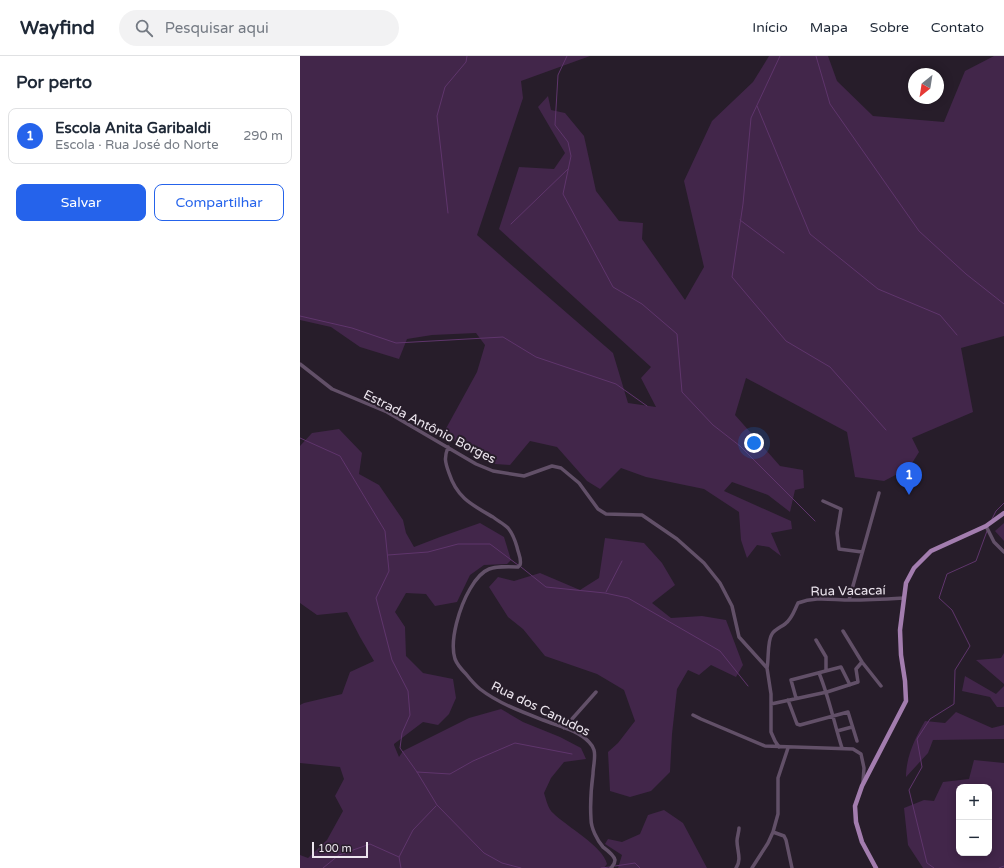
<!DOCTYPE html>
<html lang="pt">
<meta charset="utf-8">
<style>
:root{--surface:#fff;--page:#f2f2f3;--text:#1f2937;--muted:#747a83;--line:#e0e1e3;--accent:#2563eb}
body{margin:0;font-family:"Varela Round",sans-serif;background:var(--page);color:var(--text)}
.controls{position:absolute;right:12px;bottom:12px;display:grid;overflow:hidden;border-radius:8px;box-shadow:0 2px 10px #0003}
.controls button{width:36px;height:36px;display:grid;place-items:center;padding:0;border:0;border-bottom:1px solid var(--line);background:var(--surface);color:var(--text);font:20px sans-serif}
.compass{position:absolute;left:608px;top:12px;width:36px;height:36px;border-radius:50%;background:var(--surface);box-shadow:0 2px 10px #0003;rotate:210deg}
.scale{position:absolute;left:12px;bottom:10px;width:56px;box-sizing:border-box;padding-left:4px;border:2px solid #ece5ee;border-top:0;font-size:11px;line-height:14px;white-space:nowrap;color:#ece5ee;-webkit-text-stroke:3px #271d2a;paint-order:stroke}
.you{position:absolute;left:454px;top:387px;width:14px;height:14px;margin:-10px;border:3px solid #fff;border-radius:50%;background:#1a73e8;box-shadow:0 0 0 6px #1a73e833}
.badge{display:grid;place-items:center;width:26px;height:26px;border-radius:50%;background:var(--accent);color:#fff;font-size:13px;font-weight:700}
.pin{position:absolute;translate:-50% -33px;filter:drop-shadow(0 1px 2px #0008)}
.pin::after{content:'';position:absolute;top:21px;width:14px;height:12px;background:inherit;clip-path:polygon(0 0,100% 0,50% 100%)}
.list{margin:0;padding:0;list-style:none}
h2{display:flex;justify-content:space-between;align-items:center;height:52px;margin:0;padding:0 16px;font-size:17px}
h2 small{font-size:13px;font-weight:400;color:var(--muted)}
.list li{display:grid;grid-template-columns:26px 1fr auto;gap:12px;align-items:center;box-sizing:border-box;height:56px;margin:0 8px 8px;padding:0 8px;border:1px solid var(--line);border-radius:8px}
.list b{display:block;font-size:15px;white-space:nowrap}
.list p{margin:0;font-size:13px;white-space:nowrap;color:var(--muted)}
.list em{font-size:13px;font-style:normal;color:var(--muted)}
.actions{display:flex;gap:8px;padding:12px 16px}
.actions a{flex:1;padding:9px 0;border:1px solid var(--accent);border-radius:8px;text-align:center;font-size:14px;color:var(--accent)}
.actions .main{background:var(--accent);color:#fff}
.icon{flex:none;width:22px;height:22px;fill:none;stroke:currentColor;stroke-width:2;stroke-linecap:round;stroke-linejoin:round}
.map{position:relative;flex:none;width:704px;height:812px;overflow:hidden}
header{display:flex;align-items:center;gap:24px;box-sizing:border-box;height:56px;padding:0 20px;background:var(--surface);border-bottom:1px solid var(--line)}
header strong{font-size:19px}
nav{display:flex;gap:22px;margin-inline-start:auto;font-size:14px}
.search{width:280px;height:36px;background:var(--page);display:flex;align-items:center;gap:10px;box-sizing:border-box;padding:0 14px;border-radius:22px;color:var(--muted);font-size:15px}
main{display:flex}
aside{flex:1;background:var(--surface)}
.map>svg:first-child{display:block}
</style>
<header>
<strong>Wayfind</strong>
<div class="search"><svg class="icon" aria-label="search" viewBox="0 0 24 24"><circle cx="10" cy="10" r="6"/><path d="M15 15l6 6"/></svg>Pesquisar aqui</div>
<nav><a>Início</a><a>Mapa</a><a>Sobre</a><a>Contato</a></nav>
</header>
<main>
<aside>
<h2>Por perto<small></small></h2>
<ul class="list">
<li><span class="badge">1</span><div><b>Escola Anita Garibaldi</b><p>Escola · Rua José do Norte</p></div><em>290 m</em></li>
</ul>
<div class="actions"><a class="main">Salvar</a><a>Compartilhar</a></div>
</aside>
<div class="map">
<svg width="704" height="812" viewBox="0 0 704 812">
<rect width="100%" height="100%" fill="#271d2a"/>
<path fill="#42264a" fill-rule="evenodd" d="M0 0H290L221 25 223 42 177 179 313 297 328 347 356 351 341 322 351 311 199 173 219 111 254 113 265 97 238 51 248 40 251 54 265 57 284 80 296 135 319 165 343 167 342 183 385 244 404 211 384 125 412 65 453 26 469 0H528L537 25 573 60 644 66 665 15 694 0H704V280L661 292 673 356 612 382 619 396 609 412 584 425 555 421 547 376 446 322 435 359 480 410 503 414 504 432 495 434 490 456 468 439 432 426 424 435 491 465 492 473 471 477 481 500 469 491 457 489 447 502 441 484 439 456 404 433 346 421 321 412 300 433 287 425 257 391 230 385 210 409 195 408 143 378 177 316 185 289 176 277 132 279 107 283 99 303 60 291 31 271 0 264Z
M39 373 62 397 59 418 79 429 103 464 106 477 114 491 140 481 180 467 204 481 211 504 207 508 184 509 170 519 157 546 135 550 126 538 106 537 95 556 105 571 106 600 123 617 153 623 156 642 149 658 138 669 123 666 94 688V689L99 701 103 695 169 662 201 653 223 666 260 681 281 692 286 703 264 706 251 722 244 737C246 743 248 753 253 757 267 771 303 790 307 808L304 812H0V799L8 802 27 784 43 755 35 740 44 723 40 711 0 707V649L4 647 42 638 50 616 74 605 60 581 47 556 17 559 0 547V390L12 377Z
M704 467V485L695 475Z
M305 482 344 487 362 507 375 529 352 547 371 562 402 560 426 564 443 609 436 621 411 609 399 619 388 614 377 633 372 678 370 716 351 735 330 741 310 735 308 696 318 687 335 665 324 634 297 618 245 600 223 573 208 561 189 531 198 521 214 525 240 517 280 534 299 522Z
M704 597V628L676 604 701 602Z
M665 620 696 638 704 630V651H697L690 641 662 635Z
M656 656 692 672 704 669V683L633 684 628 697 606 721C606 701 615 682 625 665L645 667Z
M674 704 704 707V812H623L608 789 604 752 624 744 634 745 643 726 669 723ZM659 731H689V797H659Z
M364 754 383 767 407 812H318L322 799 305 788 308 783 322 786 340 778 348 759Z"/>
<g fill="none" stroke-linecap="round" stroke-linejoin="round">
<path stroke="#5f356c" stroke-width="1" d="M267 0 258 19 255 69 268 86 271 100 263 138 313 231 342 248 377 278 382 336 413 369 440 390 515 465
M480 0 451 62 443 148 432 221 486 285 530 311 586 374
M516 0 530 48 619 175 666 218 704 248
M457 50 510 178 578 233 640 259 657 279
M148 157 137 60 145 31 166 6 167 0
M440 164 484 197
M211 168 268 113
M0 260 52 272 96 287 203 281 236 301 316 328 347 350
M0 382 40 400 85 475 89 515 76 542 92 604 108 635 110 659 102 677 100 692 117 716 137 749 184 797 202 807 221 812
M692 463 696 455 704 447
M88 499 128 496 158 488H190L218 509
M221 511 246 531 305 537 328 542 420 595 448 630
M306 536 322 505
M117 716 150 718 173 705 215 687 272 698
M315 810 335 807 340 812
M23 812 39 799 70 788 99 801
M101 812 99 801 113 774 136 750
M301 812 310 811
M634 812 627 807 609 734 622 711 617 683 630 663 654 648 655 614 670 590 652 554 639 542 647 518 676 505 687 475
M699 812 704 810"/>
<path stroke="#625068" stroke-width="3.5" d="M0 308 32 333 87 356 176 408 193 415 224 420 252 410 261 412 279 427 298 453 306 458 342 459 377 483 404 507 420 527 432 550 439 581 467 612 471 638V676L475 685 479 691
M148 391C144 402 145 406 149 417 157 442 172 449 193 461 198 465 204 468 208 472 213 478 215 484 217 491 218 497 222 503 220 509L218 511C192 510 183 510 170 533 160 550 149 584 155 603 157 608 162 614 166 618 170 623 175 629 180 633 198 647 222 656 243 664 258 670 278 674 289 686 291 688 293 691 294 694 296 701 293 711 293 718 291 733 290 748 291 763 291 772 297 784 303 791 307 794 314 799 315 804 315 807 313 810 311 812
M523 445 541 453 537 477 539 493 562 496
M686 470 694 486 704 496
M549 544 579 437
M543 575 562 606 581 630
M516 584 526 601V615
M467 612C469 603 467 585 472 578 474 574 481 571 485 568 492 563 494 555 498 547 516 540 532 544 551 544 568 544 586 543 604 542
M519 617C529 641 534 667 542 692
M496 642 491 624 541 611 550 629
M488 644 497 668 500 669 548 656 557 685
M471 648 527 636 558 626 556 613 562 606
M393 659 401 663 465 690 553 693 561 698 564 712 563 726
M264 672 296 636
M537 675 552 671
M473 776 484 780 486 784 492 812
M436 812C442 804 437 794 437 785 437 781 439 776 439 772
M452 812 468 787 473 776 478 758V722L488 692"/>
<path stroke="#a37daf" stroke-width="4.5" d="M576 812 562 786 556 766 555 750 562 730 606 645 605 625 601 599 600 574 606 527 614 512 631 495 686 470 704 457"/>
</g>
<g text-anchor="middle" stroke-width="4" stroke-linejoin="round" paint-order="stroke">
<g font-size="13" fill="#ece5ee" stroke="#271d2a">
<text transform="translate(130 370) rotate(27)" y="5">Estrada Antônio Borges</text>
<text transform="translate(548 534) rotate(-1)" y="5">Rua Vacacaí</text>
<text transform="translate(241 652) rotate(26)" y="5">Rua dos Canudos</text>
</g>
</g>
</svg>
<div class="controls">
<button>+</button>
<button>−</button>
</div>
<svg class="compass" viewBox="-18 -18 36 36"><path d="M0-13l5 13h-10z" fill="#e53935"/><path d="M0 13l5-13h-10z" fill="#747a83"/></svg>
<div class="scale">100 m</div>
<div class="you"></div>
<div class="pin badge" style="left:609px;top:439px">1</div>
</div>
</main>
